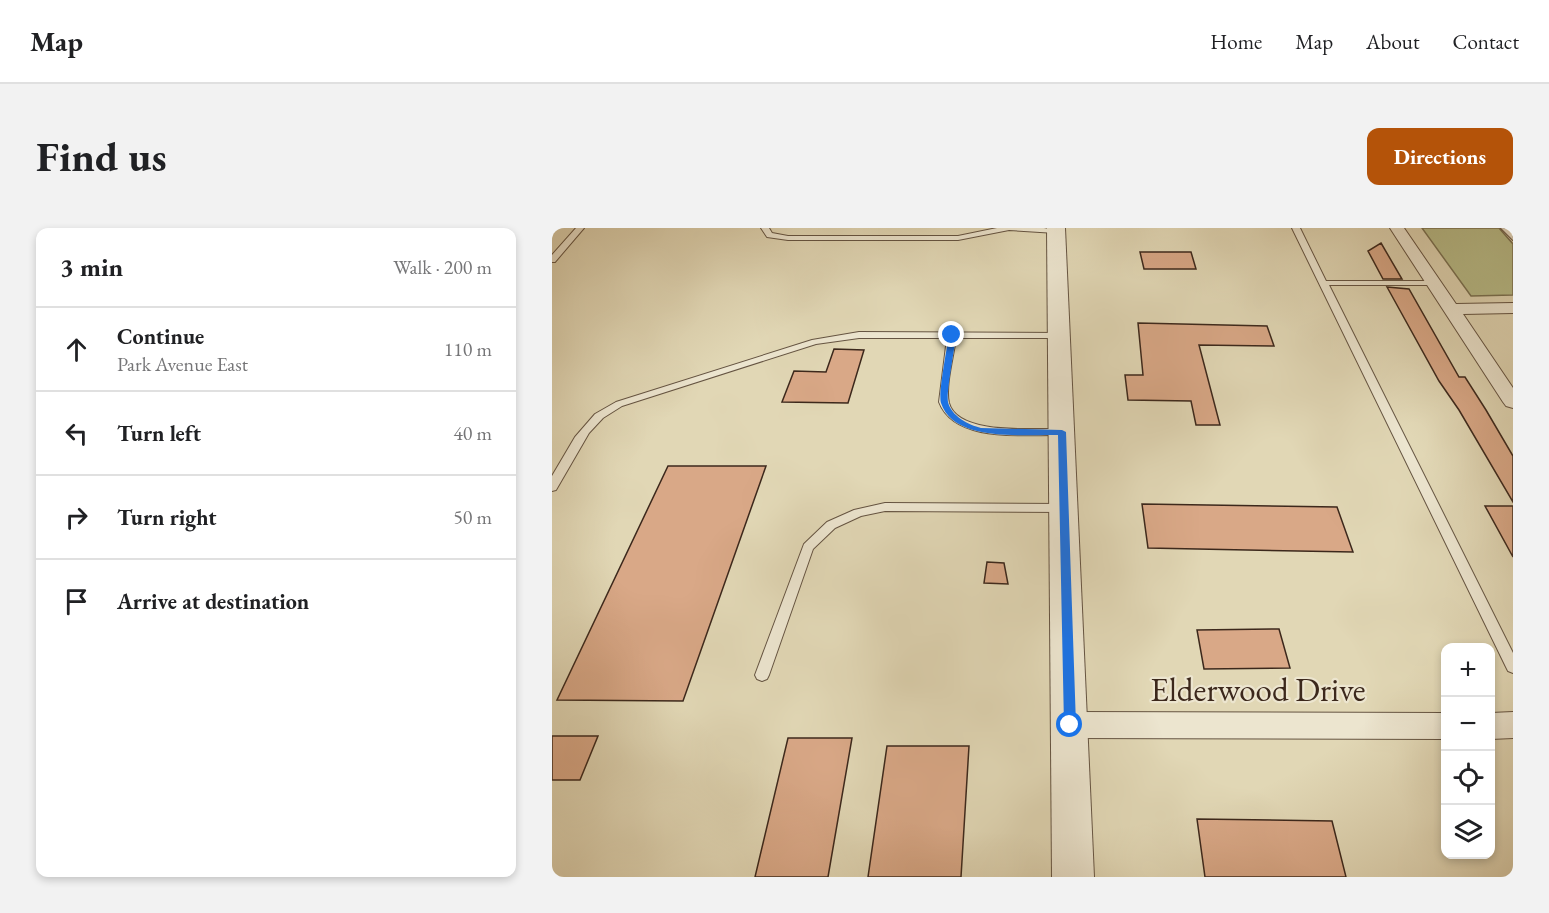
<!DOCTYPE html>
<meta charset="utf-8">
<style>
:root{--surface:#fff;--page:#f2f2f2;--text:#202124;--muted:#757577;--line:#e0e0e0;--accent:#b45309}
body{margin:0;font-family:"EB Garamond",serif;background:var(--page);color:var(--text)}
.controls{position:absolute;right:18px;bottom:18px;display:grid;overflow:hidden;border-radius:12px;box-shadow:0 3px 9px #0003}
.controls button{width:54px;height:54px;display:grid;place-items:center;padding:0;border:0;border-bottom:2px solid var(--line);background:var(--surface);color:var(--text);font:30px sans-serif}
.stop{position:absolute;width:18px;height:18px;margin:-14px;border:4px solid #1a73e8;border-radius:50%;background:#fff}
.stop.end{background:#1a73e8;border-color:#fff;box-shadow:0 2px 6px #0008}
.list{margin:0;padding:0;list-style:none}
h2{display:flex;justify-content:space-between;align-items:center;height:78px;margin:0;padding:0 24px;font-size:26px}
h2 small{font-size:20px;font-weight:400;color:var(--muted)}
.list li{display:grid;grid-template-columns:39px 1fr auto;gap:18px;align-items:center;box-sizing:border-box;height:84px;padding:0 24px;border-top:2px solid var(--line)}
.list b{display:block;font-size:22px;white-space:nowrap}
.list p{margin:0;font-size:20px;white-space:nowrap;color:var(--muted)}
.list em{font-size:20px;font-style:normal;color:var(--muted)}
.icon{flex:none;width:33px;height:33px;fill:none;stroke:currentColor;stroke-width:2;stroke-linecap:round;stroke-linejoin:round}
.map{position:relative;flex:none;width:961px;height:649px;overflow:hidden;border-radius:12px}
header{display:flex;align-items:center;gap:36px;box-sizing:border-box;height:84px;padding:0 30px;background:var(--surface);border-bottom:2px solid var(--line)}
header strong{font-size:28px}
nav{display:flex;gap:33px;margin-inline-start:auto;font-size:21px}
.intro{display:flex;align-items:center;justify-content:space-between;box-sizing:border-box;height:144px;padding:0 36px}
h1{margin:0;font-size:42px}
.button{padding:15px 27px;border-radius:12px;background:var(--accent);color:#fff;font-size:21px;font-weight:700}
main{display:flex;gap:36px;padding:0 36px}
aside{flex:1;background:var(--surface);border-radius:12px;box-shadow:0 3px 9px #0003}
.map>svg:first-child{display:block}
</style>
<header>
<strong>Map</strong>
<nav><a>Home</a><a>Map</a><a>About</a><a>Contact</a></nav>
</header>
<div class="intro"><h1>Find us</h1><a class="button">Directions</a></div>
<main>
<aside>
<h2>3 min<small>Walk · 200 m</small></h2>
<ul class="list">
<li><svg class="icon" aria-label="ahead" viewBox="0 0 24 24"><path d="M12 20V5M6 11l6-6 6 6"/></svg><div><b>Continue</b><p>Park Avenue East</p></div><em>110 m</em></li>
<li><svg class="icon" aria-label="left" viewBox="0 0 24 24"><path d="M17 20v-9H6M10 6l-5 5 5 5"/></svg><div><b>Turn left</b></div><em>40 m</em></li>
<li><svg class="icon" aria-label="right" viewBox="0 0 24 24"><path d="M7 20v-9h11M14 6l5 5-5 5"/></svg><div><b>Turn right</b></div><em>50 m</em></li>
<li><svg class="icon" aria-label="arrive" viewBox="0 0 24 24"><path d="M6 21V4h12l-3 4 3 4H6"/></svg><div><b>Arrive at destination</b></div></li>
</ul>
</aside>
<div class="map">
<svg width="961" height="649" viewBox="0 0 961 649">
<rect width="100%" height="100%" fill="#e1d7b5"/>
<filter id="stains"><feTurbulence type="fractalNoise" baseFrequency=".00333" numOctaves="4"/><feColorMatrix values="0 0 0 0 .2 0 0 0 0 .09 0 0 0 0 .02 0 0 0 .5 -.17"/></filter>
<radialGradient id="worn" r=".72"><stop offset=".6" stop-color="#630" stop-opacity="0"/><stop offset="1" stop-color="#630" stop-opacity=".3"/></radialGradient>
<path fill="#b8bd8a" stroke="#7a7253" stroke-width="1.5" d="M870 0H947L961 16V67L919 68Z"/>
<path fill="#d9a887" stroke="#3c281c" stroke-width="1.5" d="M829 15 850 51H831L816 23Z
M588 24H639L644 41H592Z
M835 59 857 61 907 149H913L934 182 961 228V274L907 182 887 153Z
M586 95 715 98 722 118 647 117 668 197H644L639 173 576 172 573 147H591Z
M282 121 312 122 296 175 230 174 242 143 274 144Z
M116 238H214L131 473 5 472Z
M590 276 785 279 801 324 596 320Z
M933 278H961V329Z
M435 334 452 335 456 356 432 355Z
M727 401 738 440 652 441 645 402Z
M0 508H46L28 552H0Z
M236 510H300L276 649H203Z
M335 518H417L409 649H316Z
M645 591 780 593 794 649H653Z"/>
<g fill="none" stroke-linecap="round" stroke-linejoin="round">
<g stroke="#655442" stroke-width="2">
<path id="service" d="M24 0H32L3 34H0V27Z
M209 0H217L220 5 236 8H406L445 0H492L508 3 504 5 457 2 406 12H236L215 9Z
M740 0H748L774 53H882L886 55 882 57H777L961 425V445L956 443 954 439Z
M949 0H957L961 5V12Z
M307 104 510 105V109L507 110H404C402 127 393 158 397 175 406 208 483 200 510 201L515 204 510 207C473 206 403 216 387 174L395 110H307L264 116 70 178 51 190 37 205 4 262 0 263V248L23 209 43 186 64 174 260 112Z
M333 275 512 276 518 280 512 284 333 283 309 288 283 300 261 321 217 447 215 451 210 453 205 451 203 447 252 316 275 294 302 282Z"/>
</g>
<g stroke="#655442" stroke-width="2">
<path id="minor" d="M838 0H852L904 76 961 75V85L911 86 961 160V180L954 178 951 174Z
M518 484 894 485V511L518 510 508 506 504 497 508 488Z
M961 484V510L939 511V485Z"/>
</g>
<g stroke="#655442" stroke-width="2">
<path id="tertiary" d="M495 0H513L542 649H500Z"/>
</g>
<use href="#service" fill="#ece5cf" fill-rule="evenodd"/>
<use href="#minor" fill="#ece5cf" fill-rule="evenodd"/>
<use href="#tertiary" fill="#ece5cf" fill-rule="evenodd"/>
</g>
<path fill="#1a73e8" d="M400 105 404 107C403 119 394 165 396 174 399 188 417 197 429 200L510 202 514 204 524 497 518 502 512 497 506 207C473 206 402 215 389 175 386 166 395 120 397 107Z"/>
<g text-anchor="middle" stroke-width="4.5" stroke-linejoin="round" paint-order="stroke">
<g font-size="33" fill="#3c281c" stroke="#ece5cf">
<text x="706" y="473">Elderwood Drive</text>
</g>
</g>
<rect width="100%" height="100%" filter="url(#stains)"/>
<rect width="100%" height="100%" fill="url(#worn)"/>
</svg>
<div class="controls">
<button>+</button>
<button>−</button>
<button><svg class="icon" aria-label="locate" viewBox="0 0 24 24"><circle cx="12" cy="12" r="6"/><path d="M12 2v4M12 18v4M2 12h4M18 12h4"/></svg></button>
<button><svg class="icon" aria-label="layers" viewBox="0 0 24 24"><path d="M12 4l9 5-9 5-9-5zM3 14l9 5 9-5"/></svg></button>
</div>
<div class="stop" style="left:518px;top:497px"></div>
<div class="stop end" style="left:400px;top:107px"></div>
</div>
</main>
